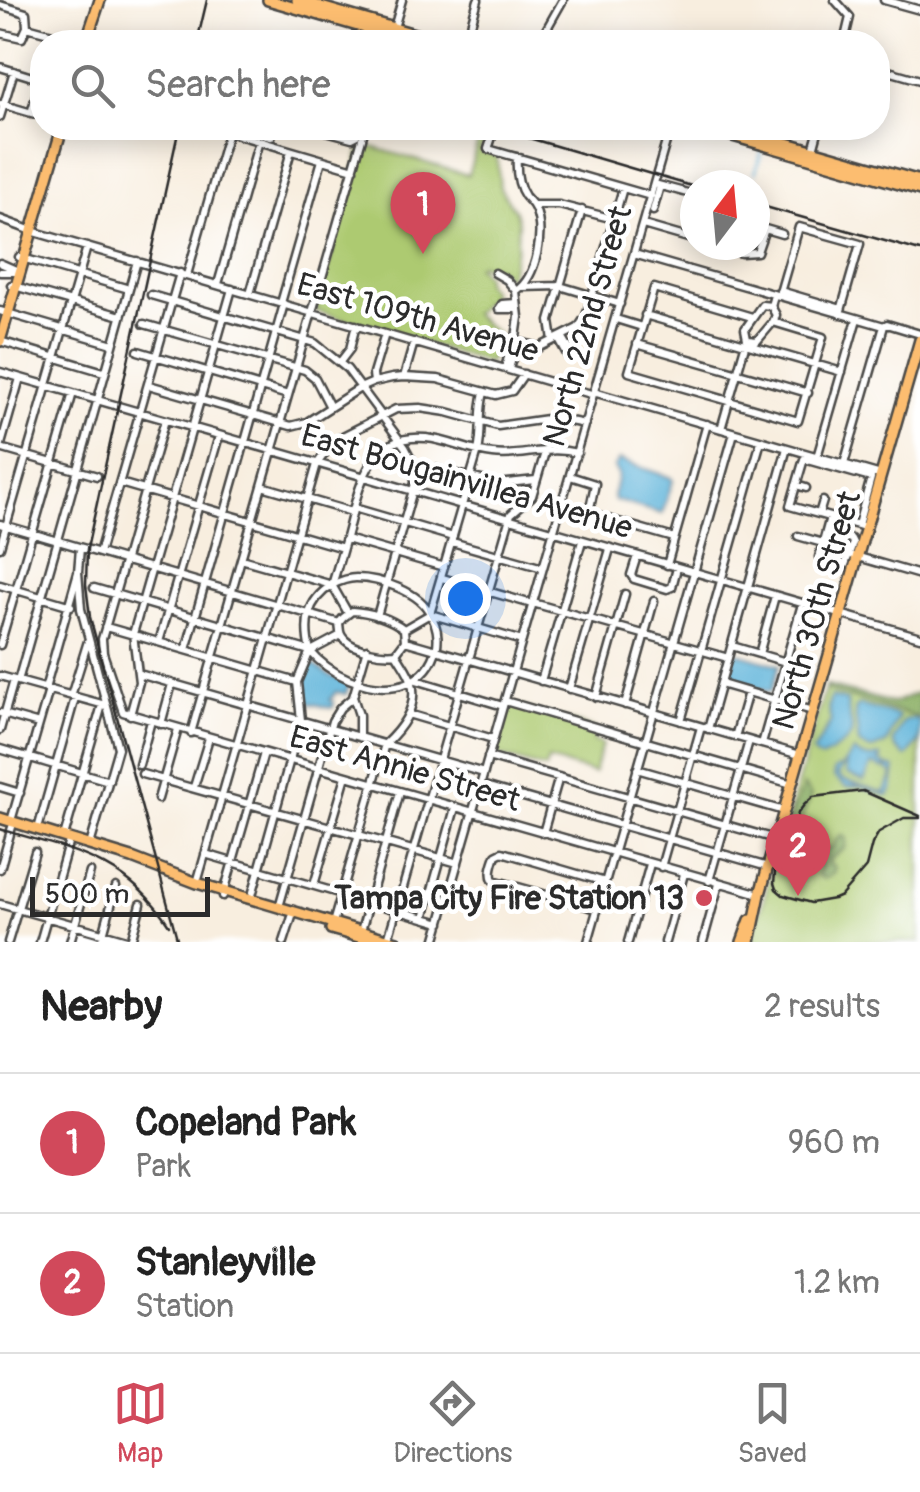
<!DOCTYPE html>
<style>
:root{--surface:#fff;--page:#f2f2f2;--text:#222;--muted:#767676;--line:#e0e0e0;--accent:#d1495b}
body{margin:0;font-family:Pangolin,sans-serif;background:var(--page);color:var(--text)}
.compass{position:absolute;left:680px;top:170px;width:90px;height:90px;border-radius:50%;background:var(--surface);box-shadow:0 5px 25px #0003;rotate:16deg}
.scale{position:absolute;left:30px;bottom:25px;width:180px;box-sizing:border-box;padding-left:10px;border:5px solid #2b2b2b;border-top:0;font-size:28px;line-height:35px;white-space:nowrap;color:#2b2b2b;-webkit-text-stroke:8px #fff;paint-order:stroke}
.you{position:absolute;left:465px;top:598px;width:35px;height:35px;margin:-25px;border:8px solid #fff;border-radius:50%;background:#1a73e8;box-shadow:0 0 0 15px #1a73e833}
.badge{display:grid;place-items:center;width:65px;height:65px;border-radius:50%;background:var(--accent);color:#fff;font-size:32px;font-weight:700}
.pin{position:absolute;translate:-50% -82px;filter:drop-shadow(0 2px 5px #0008)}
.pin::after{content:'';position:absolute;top:52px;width:35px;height:30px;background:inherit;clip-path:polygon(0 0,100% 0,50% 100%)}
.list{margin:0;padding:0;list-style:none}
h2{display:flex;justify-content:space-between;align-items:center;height:130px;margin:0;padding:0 40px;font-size:42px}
h2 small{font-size:32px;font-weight:400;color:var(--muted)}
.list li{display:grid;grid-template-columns:65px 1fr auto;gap:30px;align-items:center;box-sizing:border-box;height:140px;padding:0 40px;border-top:2px solid var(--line)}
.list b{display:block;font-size:38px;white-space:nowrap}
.list p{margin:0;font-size:32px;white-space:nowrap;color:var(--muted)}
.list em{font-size:32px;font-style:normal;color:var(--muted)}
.icon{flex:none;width:55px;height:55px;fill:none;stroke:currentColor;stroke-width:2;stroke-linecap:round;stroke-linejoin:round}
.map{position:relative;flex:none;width:920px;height:942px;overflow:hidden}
.search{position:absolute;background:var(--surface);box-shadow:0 5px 25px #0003;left:30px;right:30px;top:30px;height:110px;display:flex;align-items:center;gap:25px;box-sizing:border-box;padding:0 35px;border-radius:40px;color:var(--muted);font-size:38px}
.sheet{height:410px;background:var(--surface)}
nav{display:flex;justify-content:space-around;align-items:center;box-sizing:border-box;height:140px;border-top:2px solid var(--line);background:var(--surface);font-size:28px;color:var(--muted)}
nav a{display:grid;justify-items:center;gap:5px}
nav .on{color:var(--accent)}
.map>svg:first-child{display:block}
</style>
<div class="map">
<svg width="920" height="942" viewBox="0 0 920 942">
<rect width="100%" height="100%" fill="#fff"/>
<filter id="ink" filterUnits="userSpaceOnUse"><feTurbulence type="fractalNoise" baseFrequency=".01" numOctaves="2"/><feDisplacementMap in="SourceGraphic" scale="20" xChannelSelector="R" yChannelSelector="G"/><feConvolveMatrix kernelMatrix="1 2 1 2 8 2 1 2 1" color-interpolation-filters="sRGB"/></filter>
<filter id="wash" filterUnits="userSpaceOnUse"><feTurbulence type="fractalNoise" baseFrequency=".0048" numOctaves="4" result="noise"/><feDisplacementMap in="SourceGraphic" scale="40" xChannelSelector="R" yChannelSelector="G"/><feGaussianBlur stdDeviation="2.25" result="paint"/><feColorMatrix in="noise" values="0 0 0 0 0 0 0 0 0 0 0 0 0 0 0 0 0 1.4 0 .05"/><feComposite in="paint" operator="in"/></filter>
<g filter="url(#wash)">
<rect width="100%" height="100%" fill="#f8eedf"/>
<path fill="#adca71" stroke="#6c7a4e" stroke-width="2.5" d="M482 128 493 132 488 145H484L481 151 497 156 500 188 515 211 518 222 517 245 509 278 496 267 494 270 480 264 476 266 485 275V282L492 294 473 314 498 335 489 363 316 311 362 144 468 175Z
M826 686 920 714V942H751Z
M508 703 596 729 593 741 602 744 594 773 548 760 545 769 493 754Z"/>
<path fill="#8aae63" stroke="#5a6c47" stroke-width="2.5" d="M827 686 893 703 920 692V718L826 690Z
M804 786 811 796C806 814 790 831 798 851L819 852 833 848 836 840 842 835 846 839 845 848 829 860 830 865 835 867 833 874 824 879 818 875 820 865 805 861 801 873 792 869 794 865 783 850 795 805Z"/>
<path fill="#5cb2d9" stroke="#446e82" stroke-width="2.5" d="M619 460 672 478 673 481 662 514 614 500 613 496 618 475 614 467Z
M735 652 779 665 771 691 769 692 727 680Z
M313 664 329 675 349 684 346 694 336 692 330 700 334 703 333 707 330 708 305 702 303 700C307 687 300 674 313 664Z
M831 697 847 701C847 720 861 732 842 745 835 750 829 754 821 758L816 756 813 752 831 722 828 707Z
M860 705 899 716 886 744 870 750 859 744 855 712 856 707Z
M913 719 920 721C920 744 920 742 906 757L895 747 893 741 904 721Z
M854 751C862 759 870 759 880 756L882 759 878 761 886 765 884 769 872 764 864 781 847 774 846 762 838 775 843 780 885 793 893 773 887 770 888 766 895 768 892 789 888 796 861 787H846L834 777V770L842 766Z"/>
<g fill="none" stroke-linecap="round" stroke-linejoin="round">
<path stroke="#5cb2d9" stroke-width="2.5" d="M755 173 762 150"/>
</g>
</g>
<g filter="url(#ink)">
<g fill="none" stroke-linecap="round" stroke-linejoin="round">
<g stroke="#4a4846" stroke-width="11">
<path id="minor" d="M835 0 850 17 844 42
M884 0 920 10
M0 5 26 13 27 27
M27 27 82 42
M0 33 22 38 27 27
M390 42 402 0
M466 42 478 0
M542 42 546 30 563 0
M0 67 42 80
M878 68 920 80
M1 104 42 116
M31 113 41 79
M0 117 14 71
M234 128 271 137
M315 128 352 138 356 136 358 128
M271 137 274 128
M492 137 488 149 651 196
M813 150 819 128
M654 184 695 195
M533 205H559L614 219
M653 211 660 186
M0 219 35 232 591 394 597 393 881 475
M643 225 695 240
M713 245 741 253 757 252 765 229 782 234
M634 254 884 326 887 324 920 334
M19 257 129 289
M0 263 16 270
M0 272H15
M495 273 507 280 516 291
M187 275 228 132 354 169
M218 284 259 141
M11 285 121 316
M523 287 560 286 620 304
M780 291 841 309
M250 294 291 151
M151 295 315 343 347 369 405 447 414 464 415 483 377 616
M779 296 799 227 860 244 840 314
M281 303 322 160
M517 303 502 304 499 309H518
M0 311 113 344
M645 315 842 372
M752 317 654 288 629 372 798 421 823 337 773 322
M616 319 642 327
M144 324 305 370 315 378 330 407
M503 338 540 347 578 328 586 316 623 188
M516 338 519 317 516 291C537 277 545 232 535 209 532 202 529 201 525 196 517 184 516 171 517 157
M558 338 568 356 571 357 572 353 562 336
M553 340 550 321 582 210
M748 340 757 341 773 322 776 315 771 306 774 295
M0 341 104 372
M637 344 808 393
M138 351 288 395
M340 362 350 349 356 325
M505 368 513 340 516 338 517 342 509 369
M0 372 920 637
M404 377 414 342
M374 382 373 374 385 334
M149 385 291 426 307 422 360 388 374 382 392 378 404 377 438 379 496 395 512 391 524 374
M165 420 102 639 103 653 123 712 760 894
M721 429 747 339 745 329 762 305 771 306
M0 448 97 476
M0 448 20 378
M817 457 857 319
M844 464 884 326
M415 472 437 469 498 484 536 480
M570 476 595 484 590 508 594 515 674 538
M120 483 343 548
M796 485 806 488
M262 486 352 512
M354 508 453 537
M819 514 823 501
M0 524 339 623
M858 525 871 478 804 459 790 506C815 513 840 520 865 527
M826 532 851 539 853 543 845 565 819 557 830 517
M798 536 823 543
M346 539 444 567
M452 542 543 568
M0 547 87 247
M99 553 180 273
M848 554 920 575
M637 556 631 575 634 579 667 589 672 587 677 568
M241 559 332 585C340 581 347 578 356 578 379 578 421 592 430 614L522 641
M667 565 707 424
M78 572 81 609 118 748 90 845
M442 578 532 604
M0 585 71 606
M332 585 348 613
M94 588 310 651C329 674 366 691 396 686 430 681 449 643 430 614
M533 603 728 658
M339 623C340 631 339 634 345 640 355 650 382 655 396 653L405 641
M339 623 343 618 352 611C370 612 390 618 404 629L405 641
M106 627 297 682
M404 629 430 614 478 451C483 432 478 412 484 393
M405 641 800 755
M159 642 219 436
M0 645 73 393
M732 646 786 662
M186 650 284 304
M310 651C304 624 306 601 332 585 338 565 344 546 349 526 360 483 370 433 426 438 449 440 470 452 493 454 522 458 545 445 577 453
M311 651 341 635
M759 654 775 596
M139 674 484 773
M0 676 105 705
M416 680 503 706
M18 681 137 261
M541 681 582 541
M721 684 813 711
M45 689 78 572 80 548
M569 689 610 549
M71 696 88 641
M353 697 359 715V736
M596 697 625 594
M505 701 792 784
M625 705 654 601
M0 713 39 724
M408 714 493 739
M130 715 139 682 133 634 232 289
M681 721 761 441
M161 724 172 684
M708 729 787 448
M0 730 14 680
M191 733 365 128
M735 737 748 692
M762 744 802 604
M0 749 109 781
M488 757 775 839
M139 765 151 721
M637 769 784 811
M142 774 458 863
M481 785 768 867
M0 787 20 793
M194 787 209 738
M158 799 178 729
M11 821 49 690
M38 829 75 698
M543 833 559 777
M64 837 102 705
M205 854 441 923
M661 867 701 727
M0 869 12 827
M709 881 749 741
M197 883 317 464 330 446 343 436 396 409 420 408 447 412 498 426 554 418 585 424
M314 885 346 776
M223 896 264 753
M251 899 301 720 297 682 310 651
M0 904 130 941
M279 907 332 721 340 708 353 697 367 649
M597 909 493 880C489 872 494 862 496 855L502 852 605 882
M424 918 455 808
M333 923 385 744C401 729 418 707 412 683 410 673 401 662 396 653
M361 931 400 792
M388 939 511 514 532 496 546 449
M131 941 141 904
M8 942 35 852
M40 942 68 844
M70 942 90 872
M101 942 116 887
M284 942 292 917
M435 942 670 128
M588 942 734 433
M628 942 650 864
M665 942 684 874
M703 942 719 884"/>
</g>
<g stroke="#4a4846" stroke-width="14">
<path id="major" d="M268 0 413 42
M297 0 442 42
M86 42 100 0
M705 128 920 190
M735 128 920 181
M0 341 62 128
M0 818 132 858 197 883 397 942
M331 929 376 942
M742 942 750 920
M750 942 760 894 920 340"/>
</g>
<use href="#minor" stroke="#fff" stroke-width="6"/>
<use href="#major" stroke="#fcbd6f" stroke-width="9"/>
<path stroke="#2b2b2b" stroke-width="2.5" d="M197 42 207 0
M495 128 695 187
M755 204 920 251
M920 816 863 791 813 797 804 805 798 813 789 848 776 863 774 883 776 889 783 895 811 903 834 899 841 896 866 867 872 844 879 832 904 818H920
M0 829C70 850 127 859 169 925
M178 942 90 617 86 585 87 549 179 128"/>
</g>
</g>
<circle fill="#d1495b" stroke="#fff" stroke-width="4" cx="704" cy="898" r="10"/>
<g text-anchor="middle" stroke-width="9" stroke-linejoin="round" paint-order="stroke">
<g font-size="32" fill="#2b2b2b" stroke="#fff">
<text transform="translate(418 317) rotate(16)" y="11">East 109th Avenue</text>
<text transform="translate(587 326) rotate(-74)" y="11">North 22nd Street</text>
<text transform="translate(467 481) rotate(16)" y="11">East Bougainvillea Avenue</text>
<text transform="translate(816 610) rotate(-74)" y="11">North 30th Street</text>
<text transform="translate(405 768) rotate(16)" y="11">East Annie Street</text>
</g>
<g font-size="32" font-weight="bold" fill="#2b2b2b" stroke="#fff" text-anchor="end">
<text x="684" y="909">Tampa City Fire Station 13</text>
</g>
</g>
</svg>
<svg class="compass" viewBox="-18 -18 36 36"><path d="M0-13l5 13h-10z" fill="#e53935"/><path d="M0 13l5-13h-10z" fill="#767676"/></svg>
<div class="scale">500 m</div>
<div class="you"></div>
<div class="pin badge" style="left:423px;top:254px">1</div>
<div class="pin badge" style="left:798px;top:896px">2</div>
<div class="search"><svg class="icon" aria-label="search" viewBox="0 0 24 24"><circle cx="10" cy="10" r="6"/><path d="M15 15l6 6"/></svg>Search here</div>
</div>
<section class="sheet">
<h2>Nearby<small>2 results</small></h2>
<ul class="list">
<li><span class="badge">1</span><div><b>Copeland Park</b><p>Park</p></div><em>960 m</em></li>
<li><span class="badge">2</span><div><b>Stanleyville</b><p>Station</p></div><em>1.2 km</em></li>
</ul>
</section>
<nav>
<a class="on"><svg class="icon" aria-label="map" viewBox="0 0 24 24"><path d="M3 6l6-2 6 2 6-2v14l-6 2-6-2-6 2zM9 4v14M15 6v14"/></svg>Map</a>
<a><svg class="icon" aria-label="directions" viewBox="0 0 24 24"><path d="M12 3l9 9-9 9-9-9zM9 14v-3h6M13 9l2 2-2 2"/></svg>Directions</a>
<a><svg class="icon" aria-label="saved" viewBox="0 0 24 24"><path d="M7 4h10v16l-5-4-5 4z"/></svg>Saved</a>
</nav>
